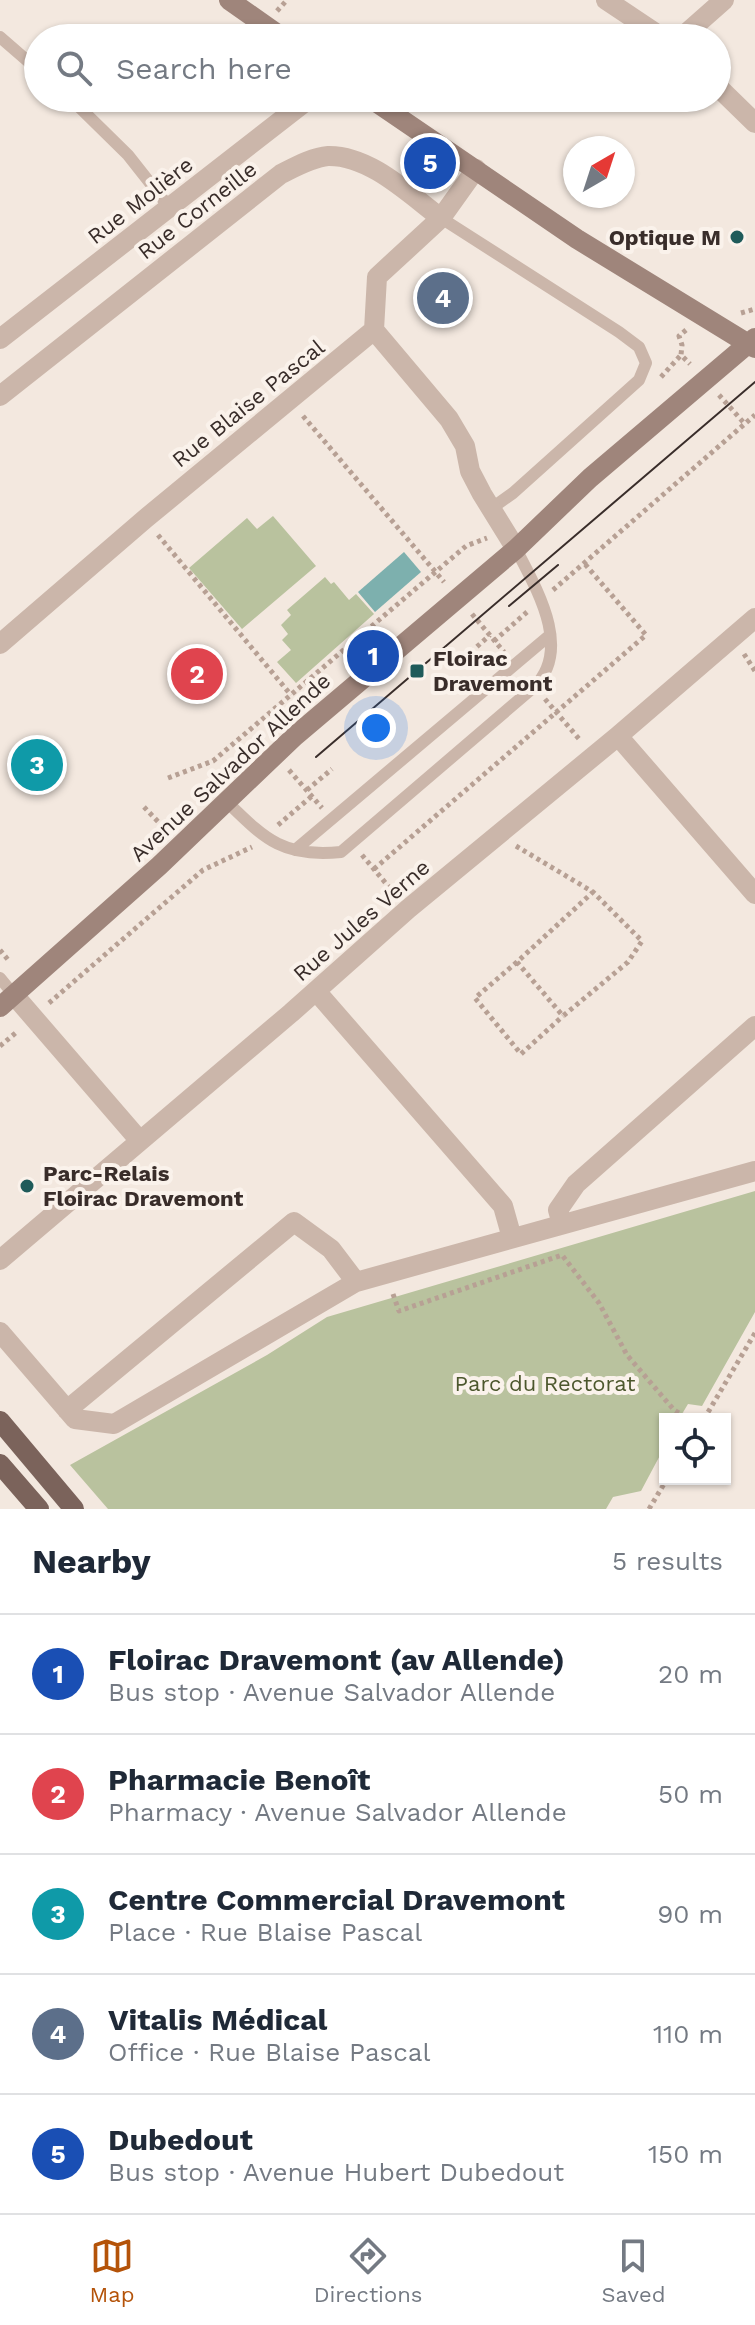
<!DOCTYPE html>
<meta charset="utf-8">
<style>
:root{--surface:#fff;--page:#f6f6f7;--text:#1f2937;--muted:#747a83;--line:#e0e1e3;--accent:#b45309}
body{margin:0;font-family:"Work Sans",sans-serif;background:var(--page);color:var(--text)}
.controls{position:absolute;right:24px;bottom:24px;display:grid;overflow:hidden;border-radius:0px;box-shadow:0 2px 6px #0004}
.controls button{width:72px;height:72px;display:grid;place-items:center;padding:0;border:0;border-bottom:2px solid var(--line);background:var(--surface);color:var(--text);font:40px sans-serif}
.compass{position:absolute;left:563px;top:136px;width:72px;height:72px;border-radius:50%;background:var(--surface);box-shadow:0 2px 6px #0004;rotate:39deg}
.you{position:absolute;left:376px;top:728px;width:28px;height:28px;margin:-20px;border:6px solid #fff;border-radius:50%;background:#1a73e8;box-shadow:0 0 0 12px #1a73e833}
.badge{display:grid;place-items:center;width:52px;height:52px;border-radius:50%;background:var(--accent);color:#fff;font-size:26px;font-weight:700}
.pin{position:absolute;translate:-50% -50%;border:4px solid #fff;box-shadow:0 2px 8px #0006}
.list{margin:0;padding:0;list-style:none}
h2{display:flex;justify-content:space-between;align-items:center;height:104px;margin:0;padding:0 32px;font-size:34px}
h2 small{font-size:26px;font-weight:400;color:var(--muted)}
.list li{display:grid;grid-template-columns:52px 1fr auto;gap:24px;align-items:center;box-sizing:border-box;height:120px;padding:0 32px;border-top:2px solid var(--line)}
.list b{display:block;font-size:30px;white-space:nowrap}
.list p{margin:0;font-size:26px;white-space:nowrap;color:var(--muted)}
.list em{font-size:26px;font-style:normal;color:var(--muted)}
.icon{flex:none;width:44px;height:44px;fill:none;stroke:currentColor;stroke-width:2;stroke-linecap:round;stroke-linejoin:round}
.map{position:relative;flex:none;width:755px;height:1509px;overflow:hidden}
.search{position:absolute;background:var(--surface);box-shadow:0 2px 6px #0004;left:24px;right:24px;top:24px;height:88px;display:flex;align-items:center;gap:20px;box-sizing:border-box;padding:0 28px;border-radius:44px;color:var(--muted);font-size:30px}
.sheet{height:704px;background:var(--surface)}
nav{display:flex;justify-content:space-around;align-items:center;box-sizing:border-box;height:112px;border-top:2px solid var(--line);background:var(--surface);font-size:22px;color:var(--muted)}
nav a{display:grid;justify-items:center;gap:4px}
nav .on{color:var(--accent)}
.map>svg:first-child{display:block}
</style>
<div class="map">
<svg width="755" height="1509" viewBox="0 0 755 1509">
<rect width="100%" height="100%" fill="#f3e8df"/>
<path fill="#b9c29e" d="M273 516 316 566 242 629 189 568 247 518 257 529Z
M325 577 331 584 334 582 349 600 356 594 374 614 296 683 277 662 291 650 282 640 288 634 281 625 291 615 287 610Z
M755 1191V1312L702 1406 688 1404 679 1419H665V1446L641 1491 613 1497 606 1509H108L70 1465 267 1355 327 1317Z"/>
<path fill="#7db0ae" d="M404 552 421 572 375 612 358 592Z"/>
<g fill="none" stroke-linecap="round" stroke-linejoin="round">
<path stroke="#b7a094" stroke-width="5" stroke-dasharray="4 4" stroke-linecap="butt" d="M277 11 287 0
M741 313 755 309
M686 330 679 336 682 345 681 355 690 364
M661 377 681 355
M719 395 745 424
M303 416 444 582
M158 535 291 695
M553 590 755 415
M472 614 504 652
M494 641 527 612
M471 652 490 635
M744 654 755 671
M545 699 580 740
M289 770 322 808
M168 778 213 761 466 546 487 538
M307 790 332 769
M144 807 167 831
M278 825 312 796
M516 846 593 892 642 941 628 962 563 1016 517 962 593 892
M362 855 394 893
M374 869 646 635 584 563
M0 950 9 961
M517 962 475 998 521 1054 563 1016
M49 1003 203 870 252 847
M0 1046 18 1031
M393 1294 399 1311 562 1255 599 1303 627 1355 674 1410 689 1419
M704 1419 755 1333
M649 1509 667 1479"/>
<path stroke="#cbb6aa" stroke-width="12" d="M0 37 38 70
M70 98 128 155 169 207
M441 218 619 332 639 347 646 363 639 380 513 493 492 508
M227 802C265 839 283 858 341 852L534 687C573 649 536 588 516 549
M295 850 550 635
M0 978 14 995"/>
<path stroke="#cbb6aa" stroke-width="20" d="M606 0 663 38
M681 38 724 0
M717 86 755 123
M374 330 449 419 465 446 470 471 482 494 516 549
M0 339 310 98
M0 396 281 174C295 167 313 157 328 156 370 155 410 195 441 218
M0 644 145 519 374 330 377 277 441 218 476 169
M618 736 755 894
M316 991 503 1206 512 1238
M14 995 140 1141
M562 1224 558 1210 576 1184 755 1026
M0 1260 291 1013 408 909 618 736 755 618
M0 1332 75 1419 114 1424 356 1282 755 1171
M67 1410 294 1222 331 1249 356 1282"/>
<path stroke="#9f857b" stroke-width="20" d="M229 0 283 38
M370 98 577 239 755 348
M0 1007 159 866 295 736 516 549 590 478 755 338"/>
<path stroke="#7b635b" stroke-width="20" d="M0 1421 74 1509
M0 1464 39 1509"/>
<path stroke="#392d2a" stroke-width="2" d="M509 606 558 565
M316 757 755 382"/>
</g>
<g fill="#1f5b5a" stroke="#faf2eb" stroke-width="3">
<circle cx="737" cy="237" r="8"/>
<rect x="409" y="663" width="16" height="16" rx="4"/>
<circle cx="27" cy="1186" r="8"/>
</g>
<g text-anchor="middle" stroke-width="8" stroke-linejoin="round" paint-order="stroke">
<g font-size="22" fill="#392d2a" stroke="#faf2eb">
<text transform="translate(140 200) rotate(-38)" y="8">Rue Molière</text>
<text transform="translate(197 210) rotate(-38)" y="8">Rue Corneille</text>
<text transform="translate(248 403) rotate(-39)" y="8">Rue Blaise Pascal</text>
<text transform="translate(230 767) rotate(-43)" y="8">Avenue Salvador Allende</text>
<text transform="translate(361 920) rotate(-41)" y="8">Rue Jules Verne</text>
</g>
<g font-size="22" font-weight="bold" fill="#392d2a" stroke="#faf2eb" text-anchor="start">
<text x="721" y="245" text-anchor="end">Optique M</text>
<text x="433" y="666">Floirac<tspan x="433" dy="25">Dravemont</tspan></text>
<text x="43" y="1181">Parc-Relais<tspan x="43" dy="25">Floirac Dravemont</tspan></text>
</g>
<g font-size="22" fill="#4c572d" stroke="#faf2eb">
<text x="545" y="1391">Parc du Rectorat</text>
</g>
</g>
</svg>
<div class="controls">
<button><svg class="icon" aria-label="locate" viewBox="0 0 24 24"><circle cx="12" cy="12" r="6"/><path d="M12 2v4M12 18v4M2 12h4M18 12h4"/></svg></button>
</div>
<svg class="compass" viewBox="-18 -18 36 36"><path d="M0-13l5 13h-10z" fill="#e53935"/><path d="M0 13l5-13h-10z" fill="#747a83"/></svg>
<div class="you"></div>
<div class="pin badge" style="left:373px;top:656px;background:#1a4fb4">1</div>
<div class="pin badge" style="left:197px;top:674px;background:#e0444e">2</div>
<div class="pin badge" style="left:37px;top:765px;background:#0f9aa8">3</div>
<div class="pin badge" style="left:443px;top:298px;background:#5c6f8a">4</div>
<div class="pin badge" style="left:430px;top:163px;background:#1a4fb4">5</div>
<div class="search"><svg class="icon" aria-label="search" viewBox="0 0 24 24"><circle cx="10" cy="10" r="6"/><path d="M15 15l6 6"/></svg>Search here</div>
</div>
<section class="sheet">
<h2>Nearby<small>5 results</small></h2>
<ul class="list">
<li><span class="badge" style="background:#1a4fb4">1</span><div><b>Floirac Dravemont (av Allende)</b><p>Bus stop · Avenue Salvador Allende</p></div><em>20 m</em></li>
<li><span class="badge" style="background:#e0444e">2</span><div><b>Pharmacie Benoît</b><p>Pharmacy · Avenue Salvador Allende</p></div><em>50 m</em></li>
<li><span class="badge" style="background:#0f9aa8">3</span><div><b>Centre Commercial Dravemont</b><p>Place · Rue Blaise Pascal</p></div><em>90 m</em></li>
<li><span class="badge" style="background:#5c6f8a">4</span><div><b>Vitalis Médical</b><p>Office · Rue Blaise Pascal</p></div><em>110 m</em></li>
<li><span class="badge" style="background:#1a4fb4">5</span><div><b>Dubedout</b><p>Bus stop · Avenue Hubert Dubedout</p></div><em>150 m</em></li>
</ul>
</section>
<nav>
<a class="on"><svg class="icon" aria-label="map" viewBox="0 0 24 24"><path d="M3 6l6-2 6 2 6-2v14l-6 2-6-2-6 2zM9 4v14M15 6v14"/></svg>Map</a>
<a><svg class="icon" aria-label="directions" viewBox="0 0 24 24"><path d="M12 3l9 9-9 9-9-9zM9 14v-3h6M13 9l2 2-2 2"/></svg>Directions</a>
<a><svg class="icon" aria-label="saved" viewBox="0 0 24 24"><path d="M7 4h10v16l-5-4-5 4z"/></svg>Saved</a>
</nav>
